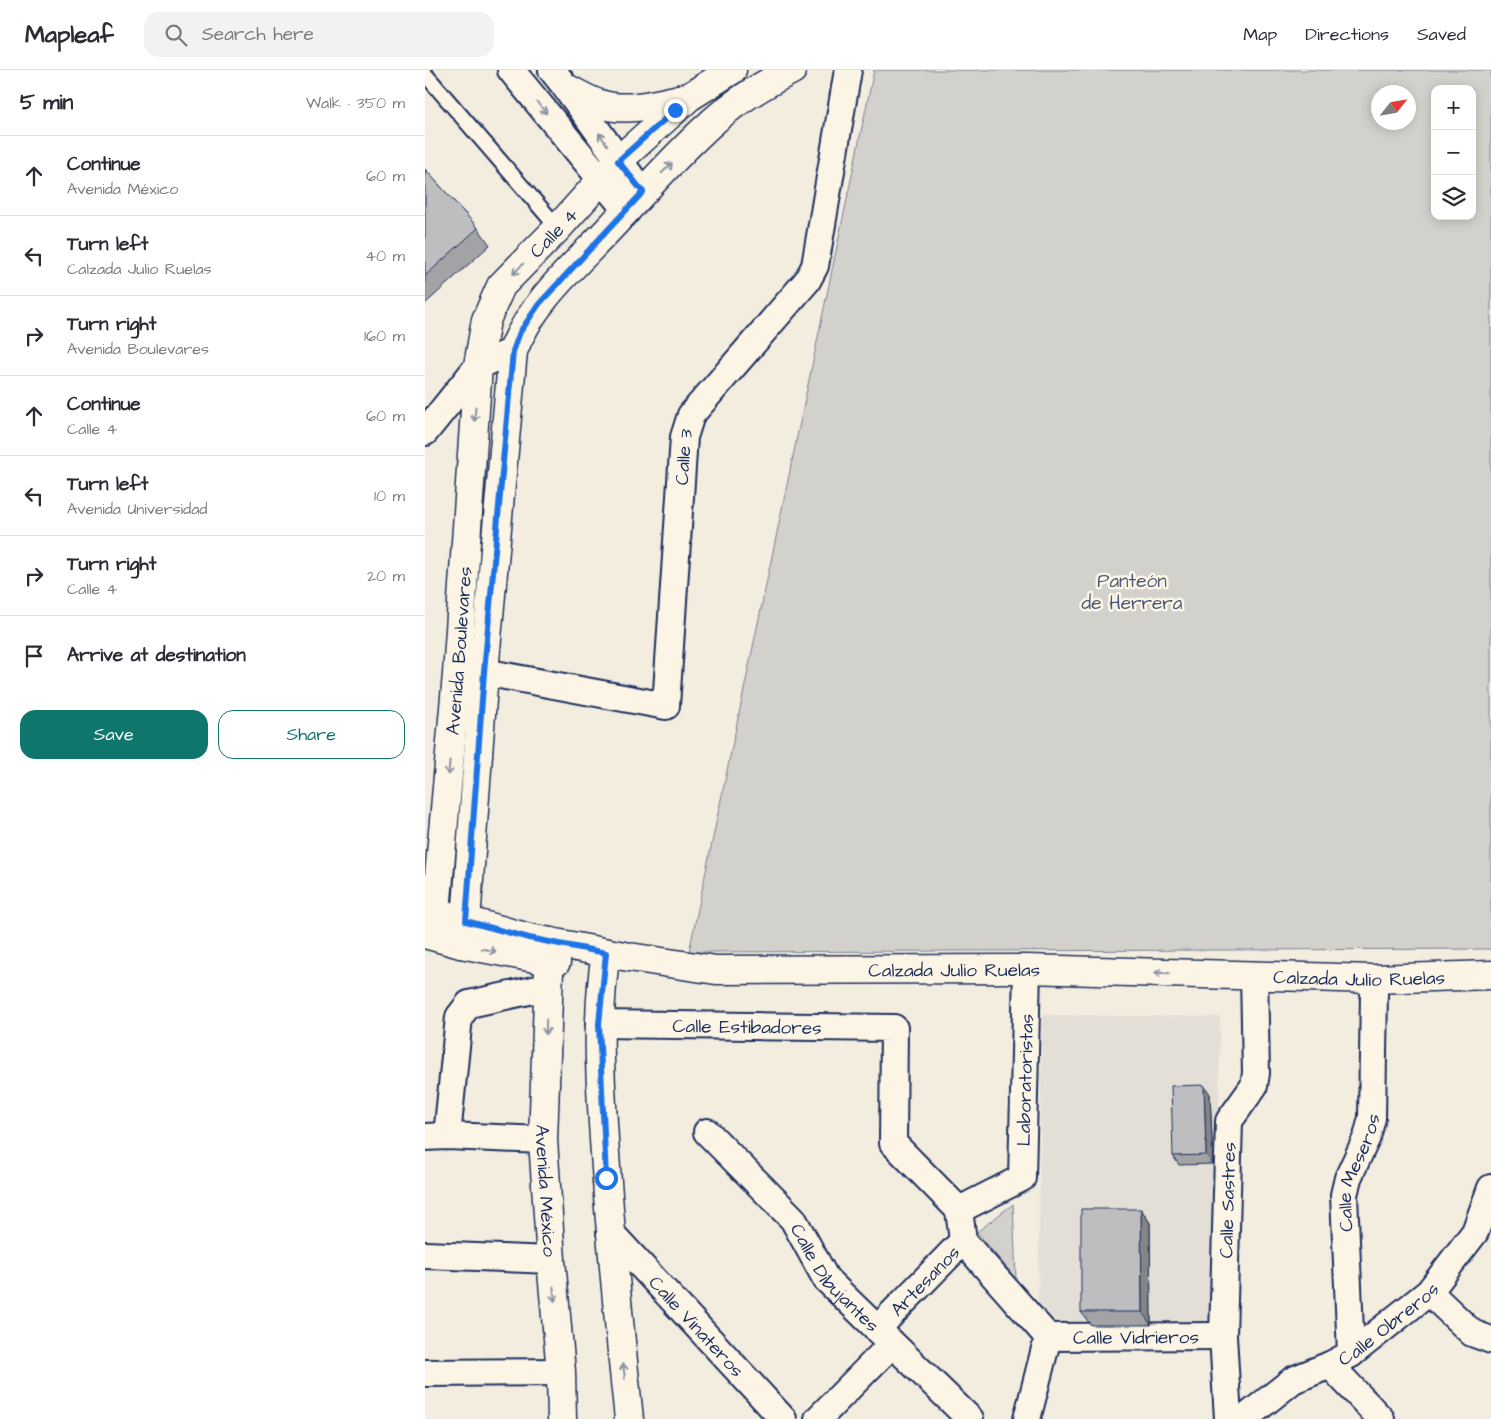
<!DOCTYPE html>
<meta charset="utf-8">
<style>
:root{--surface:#fff;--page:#f2f2f3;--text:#2b2b33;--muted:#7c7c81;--line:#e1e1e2;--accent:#0f766e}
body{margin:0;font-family:"Architects Daughter",sans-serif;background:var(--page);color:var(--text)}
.controls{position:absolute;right:15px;top:15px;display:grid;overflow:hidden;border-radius:10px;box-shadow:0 2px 12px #0003}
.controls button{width:45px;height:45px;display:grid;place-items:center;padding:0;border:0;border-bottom:1px solid var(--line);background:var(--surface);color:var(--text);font:25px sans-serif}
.compass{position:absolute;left:946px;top:15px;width:45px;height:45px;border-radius:50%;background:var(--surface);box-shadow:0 2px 12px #0003;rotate:59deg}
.stop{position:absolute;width:15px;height:15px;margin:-11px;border:4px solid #1a73e8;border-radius:50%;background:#fff}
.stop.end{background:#1a73e8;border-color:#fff;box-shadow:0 1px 5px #0008}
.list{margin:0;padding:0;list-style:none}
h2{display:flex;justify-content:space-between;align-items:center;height:65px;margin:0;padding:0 20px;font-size:21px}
h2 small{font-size:16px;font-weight:400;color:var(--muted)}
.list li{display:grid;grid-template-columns:32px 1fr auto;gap:15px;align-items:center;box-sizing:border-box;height:80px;padding:0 20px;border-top:1px solid var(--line)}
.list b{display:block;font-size:19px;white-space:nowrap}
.list p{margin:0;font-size:16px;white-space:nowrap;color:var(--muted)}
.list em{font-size:16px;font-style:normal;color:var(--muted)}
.actions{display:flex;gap:10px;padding:15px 20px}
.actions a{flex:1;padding:11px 0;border:1px solid var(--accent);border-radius:15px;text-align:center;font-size:18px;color:var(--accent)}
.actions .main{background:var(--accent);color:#fff}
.icon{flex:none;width:28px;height:28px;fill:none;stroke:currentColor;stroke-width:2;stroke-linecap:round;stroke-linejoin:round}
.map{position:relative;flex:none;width:1066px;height:1349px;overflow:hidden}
header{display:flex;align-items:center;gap:30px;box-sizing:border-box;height:70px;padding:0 25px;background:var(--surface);border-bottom:1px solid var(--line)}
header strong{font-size:24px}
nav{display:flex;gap:28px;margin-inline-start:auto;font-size:18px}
.search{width:350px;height:45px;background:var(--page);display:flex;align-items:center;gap:12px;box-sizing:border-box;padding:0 18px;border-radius:15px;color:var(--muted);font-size:19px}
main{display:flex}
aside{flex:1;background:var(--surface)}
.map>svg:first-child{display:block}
</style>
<header>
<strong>Mapleaf</strong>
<div class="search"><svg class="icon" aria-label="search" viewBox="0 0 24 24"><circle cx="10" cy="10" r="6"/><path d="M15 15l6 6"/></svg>Search here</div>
<nav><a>Map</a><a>Directions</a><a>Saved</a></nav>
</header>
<main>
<aside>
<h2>5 min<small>Walk · 350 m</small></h2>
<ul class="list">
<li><svg class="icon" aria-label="ahead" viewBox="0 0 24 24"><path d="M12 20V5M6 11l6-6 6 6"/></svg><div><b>Continue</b><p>Avenida México</p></div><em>60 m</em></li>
<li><svg class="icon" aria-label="left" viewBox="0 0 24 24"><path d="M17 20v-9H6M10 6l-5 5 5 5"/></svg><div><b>Turn left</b><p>Calzada Julio Ruelas</p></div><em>40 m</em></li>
<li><svg class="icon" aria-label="right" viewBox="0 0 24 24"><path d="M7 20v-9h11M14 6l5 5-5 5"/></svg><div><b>Turn right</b><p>Avenida Boulevares</p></div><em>160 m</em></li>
<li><svg class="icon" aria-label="ahead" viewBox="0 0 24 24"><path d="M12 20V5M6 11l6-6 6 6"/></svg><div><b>Continue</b><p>Calle 4</p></div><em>60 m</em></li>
<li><svg class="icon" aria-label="left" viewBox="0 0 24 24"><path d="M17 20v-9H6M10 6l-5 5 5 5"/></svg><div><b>Turn left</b><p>Avenida Universidad</p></div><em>10 m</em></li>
<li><svg class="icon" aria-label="right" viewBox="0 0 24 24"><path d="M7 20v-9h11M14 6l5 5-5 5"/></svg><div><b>Turn right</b><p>Calle 4</p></div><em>20 m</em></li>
<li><svg class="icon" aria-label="arrive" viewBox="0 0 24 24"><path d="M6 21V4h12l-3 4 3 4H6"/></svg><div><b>Arrive at destination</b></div></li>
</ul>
<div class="actions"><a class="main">Save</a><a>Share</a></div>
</aside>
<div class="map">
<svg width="1066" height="1349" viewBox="0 0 1066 1349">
<rect width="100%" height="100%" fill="#f3ede0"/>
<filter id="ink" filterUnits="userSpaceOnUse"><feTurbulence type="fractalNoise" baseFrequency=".02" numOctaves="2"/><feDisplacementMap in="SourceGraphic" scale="10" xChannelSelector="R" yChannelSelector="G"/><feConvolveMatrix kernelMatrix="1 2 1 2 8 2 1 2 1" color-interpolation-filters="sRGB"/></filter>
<g filter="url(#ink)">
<path fill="#e3dfd6" d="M617 945 795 947 792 1260 639 1259 613 1232Z"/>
<path fill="#d3d1cc" stroke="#778095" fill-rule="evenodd" d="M449 0H1066V879L264 882ZM1010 19H1047V146H1010ZM954 22H984V52H954Z
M588 1134 591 1209 552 1162Z"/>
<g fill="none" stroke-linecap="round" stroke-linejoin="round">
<g stroke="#1b2f5e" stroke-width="18">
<path id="service" d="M0 4 133 158"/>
</g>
<g stroke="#1b2f5e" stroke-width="30">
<g id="minor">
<path d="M86 0 202 141"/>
<path d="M127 0C159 39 186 82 218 122"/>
<path d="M0 362 53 296 88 281"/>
<path id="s1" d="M59 602 241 636 259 367 266 345 382 211 390 196 423 0"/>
<path id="s2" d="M174 954 469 958 468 1073 534 1140"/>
<path id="s3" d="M282 1062 368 1149 401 1209 545 1349"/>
<path d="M22 1066 34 947 44 934 122 917"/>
<path d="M0 1067 22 1066 118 1070"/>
<path id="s4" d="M185 1162 358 1349"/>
<path id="s5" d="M538 1171 534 1140 597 1108 602 899"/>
<path d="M538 1171 623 1267"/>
<path d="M0 1185 126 1190"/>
<path d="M1004 1222 1047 1263 1066 1270"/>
<path id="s6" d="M452 1259 538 1171"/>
<path id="s7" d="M623 1267 798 1266"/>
<path id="s8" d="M926 1284 919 1125 923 1108 942 1067 947 1048 949 922 948 909"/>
<path d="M905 1295 956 1349"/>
<path d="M0 1303 136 1302"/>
<path d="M393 1349 467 1274"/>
<path d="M602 1349 623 1267"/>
<path id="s9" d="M803 1349 798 1266 804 1051 829 1016 831 1003 829 905"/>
<path id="s10" d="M819 1349 868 1310 905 1295 926 1284 1004 1222 1050 1162 1066 1118"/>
</g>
</g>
<g stroke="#1b2f5e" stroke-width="31">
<g id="tertiary">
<path d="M143 19C153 24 164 31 175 34 203 43 235 33 263 27"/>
<path id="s11" d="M5 864 11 841 32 604 53 296 61 250 76 216 133 158 193 91 264 27 307 0"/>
<path id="s12" d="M125 872 118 1070 126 1190 136 1302 137 1349"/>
<path d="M36 874 41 851 59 602 88 281C106 233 149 196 184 159 216 125 247 89 282 57 306 34 337 15 367 0"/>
<path d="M181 883C171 945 175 1006 179 1069 185 1162 194 1256 204 1349"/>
</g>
</g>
<g stroke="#1b2f5e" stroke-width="31">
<g id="secondary">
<path id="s13" d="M0 839 104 868 204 887 291 900 602 899 948 909 1066 905"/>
<path d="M0 864 36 874 131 892"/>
</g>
</g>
<use href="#service" stroke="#fcf5e5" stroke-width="14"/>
<use href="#minor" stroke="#fcf5e5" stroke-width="26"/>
<use href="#tertiary" stroke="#fcf5e5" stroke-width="28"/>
<use href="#secondary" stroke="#fcf5e5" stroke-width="28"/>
</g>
<path fill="#a3a3a5" stroke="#1b2f5e" d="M0 99 53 158 65 175 0 234Z
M785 1024 788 1094 754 1095 748 1086Z
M716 1139 725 1153 726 1255H666L656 1242Z"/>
<path fill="#858586" stroke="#1b2f5e" d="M779 1015 785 1024 788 1094 781 1085Z
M716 1139 725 1153 726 1255 717 1242Z"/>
<path fill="#bebec0" stroke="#1b2f5e" d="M0 99 53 158 0 206Z
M779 1015 781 1085 748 1086 746 1016Z
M656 1139H716L717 1242H656Z"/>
<defs><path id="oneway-shaft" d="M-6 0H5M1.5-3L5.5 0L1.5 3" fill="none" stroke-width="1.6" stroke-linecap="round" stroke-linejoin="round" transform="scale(1.25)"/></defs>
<g stroke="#8c92a2">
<use href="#oneway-shaft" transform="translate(117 38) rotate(51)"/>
<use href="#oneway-shaft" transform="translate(178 69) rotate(-125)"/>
<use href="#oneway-shaft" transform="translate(242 98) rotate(-45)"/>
<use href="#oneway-shaft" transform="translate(93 199) rotate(134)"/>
<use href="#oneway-shaft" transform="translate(50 344) rotate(94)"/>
<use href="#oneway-shaft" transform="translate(24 698) rotate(95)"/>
<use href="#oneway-shaft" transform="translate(64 880) rotate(11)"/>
<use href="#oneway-shaft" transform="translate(737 903) rotate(-178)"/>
<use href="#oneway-shaft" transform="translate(121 957) rotate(92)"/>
<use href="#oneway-shaft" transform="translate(129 1224) rotate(85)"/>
<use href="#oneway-shaft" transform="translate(199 1301) rotate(-96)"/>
</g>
</g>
<g fill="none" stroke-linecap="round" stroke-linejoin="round" filter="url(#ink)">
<path stroke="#1a73e8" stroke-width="6" d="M181 1108 174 954 181 883 104 868 41 851 59 602 88 281 95 262 114 234 218 122 193 91 250 40"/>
</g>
<g text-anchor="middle" stroke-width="5" stroke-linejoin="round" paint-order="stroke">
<g font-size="19" fill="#1b2f5e" stroke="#fcf5e5">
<text dy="7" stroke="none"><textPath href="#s11" startOffset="729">Calle 4</textPath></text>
<text dy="7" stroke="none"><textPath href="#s1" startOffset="435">Calle 3</textPath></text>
<text dy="7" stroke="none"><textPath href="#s11" startOffset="285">Avenida Boulevares</textPath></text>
<text dy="7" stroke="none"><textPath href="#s13" startOffset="536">Calzada Julio Ruelas</textPath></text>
<text dy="7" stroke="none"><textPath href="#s13" startOffset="941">Calzada Julio Ruelas</textPath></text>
<text dy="7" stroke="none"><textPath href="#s2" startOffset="148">Calle Estibadores</textPath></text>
<text dy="7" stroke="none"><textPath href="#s5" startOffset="200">Laboratoristas</textPath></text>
<text dy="7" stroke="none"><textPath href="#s8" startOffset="184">Calle Meseros</textPath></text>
<text dy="7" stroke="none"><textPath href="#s12" startOffset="249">Avenida México</textPath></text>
<text dy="7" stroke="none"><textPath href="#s9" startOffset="219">Calle Sastres</textPath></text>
<text dy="7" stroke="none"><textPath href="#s3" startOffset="195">Calle Dibujantes</textPath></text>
<text dy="7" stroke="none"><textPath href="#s6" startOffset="68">Artesanos</textPath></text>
<text dy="7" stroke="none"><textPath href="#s10" startOffset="174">Calle Obreros</textPath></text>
<text dy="7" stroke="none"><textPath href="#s4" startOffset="128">Calle Vinateros</textPath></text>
<text dy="7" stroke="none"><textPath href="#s7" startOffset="88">Calle Vidrieros</textPath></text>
</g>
<g font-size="19" fill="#49587a" stroke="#fcf5e5">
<text x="707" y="517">Panteón<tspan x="707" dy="22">de Herrera</tspan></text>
</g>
</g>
</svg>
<div class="controls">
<button>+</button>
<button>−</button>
<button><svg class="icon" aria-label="layers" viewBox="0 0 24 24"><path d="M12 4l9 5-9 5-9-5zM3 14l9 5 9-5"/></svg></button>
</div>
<svg class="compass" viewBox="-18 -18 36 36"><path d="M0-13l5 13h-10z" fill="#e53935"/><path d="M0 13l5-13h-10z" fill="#7c7c81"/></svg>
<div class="stop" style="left:181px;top:1108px"></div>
<div class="stop end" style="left:250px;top:40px"></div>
</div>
</main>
